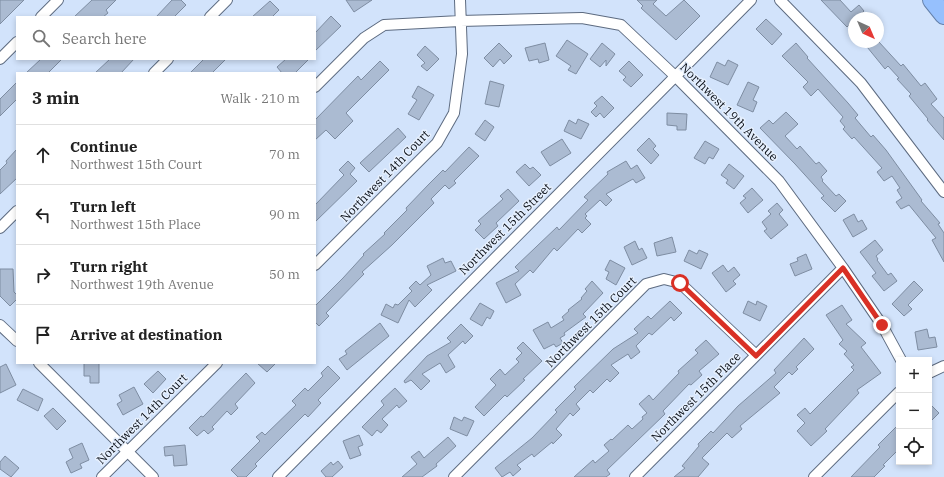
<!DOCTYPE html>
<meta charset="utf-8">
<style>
:root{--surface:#fff;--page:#f2f2f2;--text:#222;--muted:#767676;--line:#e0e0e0}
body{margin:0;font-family:"IBM Plex Serif",serif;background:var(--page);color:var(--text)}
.controls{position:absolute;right:12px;bottom:12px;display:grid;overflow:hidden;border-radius:0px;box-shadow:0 2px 6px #0003}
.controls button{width:36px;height:36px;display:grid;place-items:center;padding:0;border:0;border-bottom:1px solid var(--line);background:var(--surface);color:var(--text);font:20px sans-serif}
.compass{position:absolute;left:848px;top:12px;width:36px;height:36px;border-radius:50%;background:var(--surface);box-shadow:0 2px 6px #0003;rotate:136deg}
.stop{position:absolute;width:12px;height:12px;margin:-9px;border:3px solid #d93025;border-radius:50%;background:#fff}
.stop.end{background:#d93025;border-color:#fff;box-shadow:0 1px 4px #0008}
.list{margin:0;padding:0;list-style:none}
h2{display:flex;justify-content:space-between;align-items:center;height:52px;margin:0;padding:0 16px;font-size:17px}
h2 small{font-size:13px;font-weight:400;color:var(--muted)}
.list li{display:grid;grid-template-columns:26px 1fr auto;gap:12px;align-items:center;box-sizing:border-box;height:60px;padding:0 16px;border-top:1px solid var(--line)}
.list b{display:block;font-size:15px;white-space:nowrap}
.list p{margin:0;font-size:13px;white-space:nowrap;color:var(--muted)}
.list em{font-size:13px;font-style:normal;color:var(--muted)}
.icon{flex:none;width:22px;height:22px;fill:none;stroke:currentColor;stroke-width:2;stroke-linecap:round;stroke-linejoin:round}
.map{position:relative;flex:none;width:944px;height:477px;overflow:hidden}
.search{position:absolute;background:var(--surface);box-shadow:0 2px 6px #0003;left:16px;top:16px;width:300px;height:44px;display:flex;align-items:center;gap:10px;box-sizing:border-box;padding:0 14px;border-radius:0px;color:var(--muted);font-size:15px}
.panel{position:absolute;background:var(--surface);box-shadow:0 2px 6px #0003;left:16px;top:72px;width:300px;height:292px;border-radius:0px}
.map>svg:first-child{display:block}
</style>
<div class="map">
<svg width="944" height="477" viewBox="0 0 944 477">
<rect width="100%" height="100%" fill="#d2e3fb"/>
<path fill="#abbbd2" stroke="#7e8da2" d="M0 0H24L0 24Z
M92 0H116L106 10 108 13 103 17H74Z
M172 0H181L186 5 174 17H156Z
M346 0H372L354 12Z
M637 0H657L653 4 666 16 684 0 700 16 676 40 641 8 643 6Z
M821 0H840L851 12 859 5 864 11 857 18H854V20L847 27Z
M270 1 279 10 272 17H252Z
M331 16 341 26 315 51V33Z
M766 19 782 34 772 45 756 29Z
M567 40 588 54 576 74 568 70 571 66 556 56Z
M863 42H879L901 66 903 64 921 86 925 83 937 99 931 104 944 118V140L927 120 928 119 909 96 911 94 897 79 899 78 888 66 885 69Z
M499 43 512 56 504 64 500 59 493 67 484 58Z
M545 43 549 60 539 63 538 59 529 61 525 48Z
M602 43 615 54 606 66V60L600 67 590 59Z
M796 43 808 57 807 58 848 103 858 115 855 118 871 137 873 135 886 150 922 200 921 201 940 223 938 224 944 233V262L932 240 936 238 909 205 901 209 896 202 902 198 897 190 900 188 892 176 884 181 877 172 882 168 854 137 852 139 843 129 845 127 840 121 843 117 818 89 811 96 803 87 808 82 782 56Z
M425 46 439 59 427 71 421 66 425 63 417 55Z
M41 59H62L48 73H26Z
M110 59H134L121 73H95Z
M204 59H226L212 73H190Z
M286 59H309L295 73H282L277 67Z
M728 60 738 65 728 85 710 77 717 62 725 66Z
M380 61 389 70 346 113 353 121 335 139 326 130 315 140V120L358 76 361 80Z
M629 61 643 75 631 87 623 80 626 77 619 71Z
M490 81 504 85 499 107 485 104Z
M17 82V99L0 116V99Z
M748 82 759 87 753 100 757 102 753 112 737 105Z
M418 86 434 95 419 120 408 114 417 100 412 97Z
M602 96 614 108 604 118 600 113 596 117 591 112 597 106 594 103Z
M786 112 798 124 785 136 797 149 800 146 816 164 819 162 827 171 821 177 823 180 822 181 836 196 839 194 846 201 835 212 821 198 824 196 795 164 760 128 769 120 773 124Z
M667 113 687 114 686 130H677V126L667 125Z
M578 119 589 124 581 139 564 131 569 120 576 124Z
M485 120 494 127 485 141 475 134Z
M398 128 406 137 369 172 360 163Z
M649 138 656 146 653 149 659 155 651 164 637 150Z
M562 139 571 153 550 166 541 152Z
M705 141 719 149 713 159 709 157 705 164 694 158Z
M469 147 479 156 454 181 456 183 449 189 445 185 431 199 434 203 392 245 362 272 364 274 326 313 329 316 319 326 315 322V306L343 278 364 255 363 254 385 234 384 233 407 210 406 208 429 184 443 170 445 172Z
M17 149V178L0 194V170L7 163 6 161Z
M348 161 355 168 350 174 357 181 315 222V205L344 175 339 170Z
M626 161 631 169 637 165 645 178 636 183 633 179 606 194 612 200 606 206 600 200 585 214 587 216 585 218 591 224 582 233 578 229 557 251 554 248 533 273 530 270 515 284 521 295 506 303 496 283 519 271 515 267 557 227 559 230 588 200 584 197 608 174 607 172Z
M525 164 530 169 533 167 541 175 529 186 516 172Z
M729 164 744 176 734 189 726 183 728 180 721 175Z
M752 188 763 200 748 213 740 203 746 198 743 196Z
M508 189 519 201 496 223 498 226 484 239 475 230 481 224 478 221 503 199 500 196Z
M777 203 783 210 779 214 788 225 771 239 764 231 767 229 762 222 771 214 768 211Z
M854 214 858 222 862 220 867 229 853 237 843 220Z
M672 237 676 252 657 256 654 243Z
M875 240 883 250 876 256 878 259 877 260 888 275 891 273 897 281 884 291 872 276 876 273 860 252Z
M635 241 639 250 642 248 647 258 632 265 624 247Z
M689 250 697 254 699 250 708 254 701 269 684 261Z
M806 254 812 269 795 276 790 264 798 261 797 258Z
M443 258 445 263 451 261 456 271 427 285 432 290 415 307 409 300 398 323 381 315 386 304 393 308 395 304 398 305 412 291 409 288 416 281 420 285 431 275 427 266Z
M610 260 625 268 616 285 606 279 609 272 605 270Z
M723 265 728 272 734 267 740 275 733 281 736 284 726 292 712 273Z
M0 269H13L14 292 17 295V299L10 306 0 296Z
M592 281 603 293 583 314 586 317 564 333 565 335 560 338 563 343 556 347 554 344 544 349 533 330 548 322 551 328 564 320 562 317 569 311 568 310 582 299 581 298 587 291 585 289Z
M914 281 923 290 908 305 912 309 904 316 892 304Z
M670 301 682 313 674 321 671 317 652 335 649 333 636 346 640 352 631 359 628 354 611 365 619 373 610 382 607 379 593 393 590 390 576 404 580 409 573 416 570 413 556 429 562 435 553 444 552 442 534 457 532 454 517 465 521 469 513 476 510 472 502 477 495 468 532 438 557 412 555 410 576 389 574 387 613 349 638 333 634 329 648 316 651 319Z
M748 301 756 305 757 301 767 306 760 321 743 313Z
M480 303 494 311 490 319 487 317 482 326 470 319Z
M842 305 852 320 846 324 866 343 861 347 881 373 857 390 859 393 825 429 827 431 811 446 797 431 805 423 797 415 805 408 810 414 854 370 851 367 854 365 844 354 847 351 839 344 843 340 826 315Z
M380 323 389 336 347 370 339 359 347 354 345 351Z
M461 324 473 336 465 344 463 341 448 355 455 367 446 373 440 363 422 374 430 381 421 390 411 380 405 383 404 381 427 356 451 342 447 338Z
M927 329 929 338 935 337 937 347 918 350 915 332Z
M804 338 814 349 796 367 798 369 792 375 789 372 774 387 780 393 740 426 742 429 732 438 727 433 702 458 709 464 698 477H674L685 468 682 466 699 446 698 444 711 431 713 433 738 406 776 373 774 370Z
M706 340 719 354 699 371 702 375 691 385 689 384 663 411 665 414 607 470 610 474 606 477H574L593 460 595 463 609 451 604 445 611 439 612 440 628 425 632 429 643 419 642 417 647 413 639 404 649 395 653 400 679 373 678 371 698 353 695 350Z
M523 342 542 361 523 379 525 380 507 397 505 395 484 416 475 407 496 385 490 379 500 369 505 375 519 362 516 359 522 353 517 348Z
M84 363H99V383H90V376H84Z
M257 363H276L267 372Z
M6 364 16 385 0 393V367Z
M328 366 340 378 318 400 321 403 308 417 305 414 255 464 257 466 246 477H238L231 470 260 441 256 437 262 432 265 435 296 405 292 401 305 388 308 391 323 376 321 373Z
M158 371 166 379 153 393 144 384Z
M246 373 255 383 235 404 238 408 231 415 227 411 212 427 214 429 208 434 204 430 197 436 189 428 201 416 203 417Z
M134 387 143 404 123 415 117 404 122 401 119 395Z
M395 388 407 401 399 408 397 405 382 419 388 425 381 433 377 430 372 436 362 427 384 405 381 401Z
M23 389 43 399 38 411 17 400Z
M929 403 939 413 929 423Z
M53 408 66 421 57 430 44 416Z
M454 417 462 421 464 417 474 421 467 436 450 429Z
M899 424V449L883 465 885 466 874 477H851L880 447 878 445Z
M359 435 363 445 358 447 361 455 350 459 343 441Z
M448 437 456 446 436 464 437 466 422 477H402L417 464 411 457 419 451 424 458Z
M82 443 89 460 80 464 82 468 71 473 66 462 73 458 69 449Z
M185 445 187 465 174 466 173 455 165 456 164 447Z
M5 456 19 468 11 477 0 469V462Z
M338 461 343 467 332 477H326L321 471 331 462 333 465Z"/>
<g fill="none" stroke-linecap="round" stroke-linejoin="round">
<g stroke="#5d6b80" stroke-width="12">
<path id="street" d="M780 0 861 83 944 192
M41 17 58 0
M210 17 227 0
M0 59 17 42
M154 73 168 59
M315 87 364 38 384 25 460 21 582 18 621 25 675 76 779 181 843 268 882 325 901 360
M0 228 17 211
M315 265 437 143 454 113 462 54 460 0
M0 325 17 341
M39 363 153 477
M929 373 944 366
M102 477 217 363
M278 477 751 0
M454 477 646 284 664 279 680 283 756 355
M635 477 843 268
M814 477 899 392"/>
</g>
<g stroke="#6481ab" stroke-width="20">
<path id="highway" d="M932 0 944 15"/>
</g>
<use href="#street" stroke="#fff" stroke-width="10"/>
<use href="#highway" stroke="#96c0fd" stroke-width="18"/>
</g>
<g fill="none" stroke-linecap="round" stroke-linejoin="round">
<path stroke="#d93025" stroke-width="5" d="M680 283 756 356 843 268 882 325"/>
</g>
<g text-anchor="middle" stroke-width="3" stroke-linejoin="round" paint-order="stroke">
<g font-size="12" fill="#070c14" stroke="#e6f0fe">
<text transform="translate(729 112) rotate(45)" y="4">Northwest 19th Avenue</text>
<text transform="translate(385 176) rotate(-46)" y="4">Northwest 14th Court</text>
<text transform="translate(505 229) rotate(-45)" y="4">Northwest 15th Street</text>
<text transform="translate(591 322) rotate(-45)" y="4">Northwest 15th Court</text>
<text transform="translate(696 397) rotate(-45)" y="4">Northwest 15th Place</text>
<text transform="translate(142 419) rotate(-45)" y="4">Northwest 14th Court</text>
</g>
</g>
</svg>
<div class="controls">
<button>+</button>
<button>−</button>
<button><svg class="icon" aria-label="locate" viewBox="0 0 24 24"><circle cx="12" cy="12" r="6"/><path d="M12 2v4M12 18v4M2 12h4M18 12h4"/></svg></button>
</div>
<svg class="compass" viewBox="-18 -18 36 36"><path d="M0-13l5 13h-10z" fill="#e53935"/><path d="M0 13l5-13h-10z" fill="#767676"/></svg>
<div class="stop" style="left:680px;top:283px"></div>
<div class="stop end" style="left:882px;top:325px"></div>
<div class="search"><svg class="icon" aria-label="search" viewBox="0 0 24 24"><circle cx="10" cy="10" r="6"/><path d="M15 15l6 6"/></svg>Search here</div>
<section class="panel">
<h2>3 min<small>Walk · 210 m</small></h2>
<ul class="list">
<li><svg class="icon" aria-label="ahead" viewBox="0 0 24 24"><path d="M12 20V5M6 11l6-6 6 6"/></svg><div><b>Continue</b><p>Northwest 15th Court</p></div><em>70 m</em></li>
<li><svg class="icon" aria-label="left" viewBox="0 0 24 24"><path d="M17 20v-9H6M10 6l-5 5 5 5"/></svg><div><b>Turn left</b><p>Northwest 15th Place</p></div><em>90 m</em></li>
<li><svg class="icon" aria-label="right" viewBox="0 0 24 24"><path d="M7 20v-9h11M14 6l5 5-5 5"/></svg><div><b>Turn right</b><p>Northwest 19th Avenue</p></div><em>50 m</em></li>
<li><svg class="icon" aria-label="arrive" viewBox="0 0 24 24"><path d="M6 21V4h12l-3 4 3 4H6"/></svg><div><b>Arrive at destination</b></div></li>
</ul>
</section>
</div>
